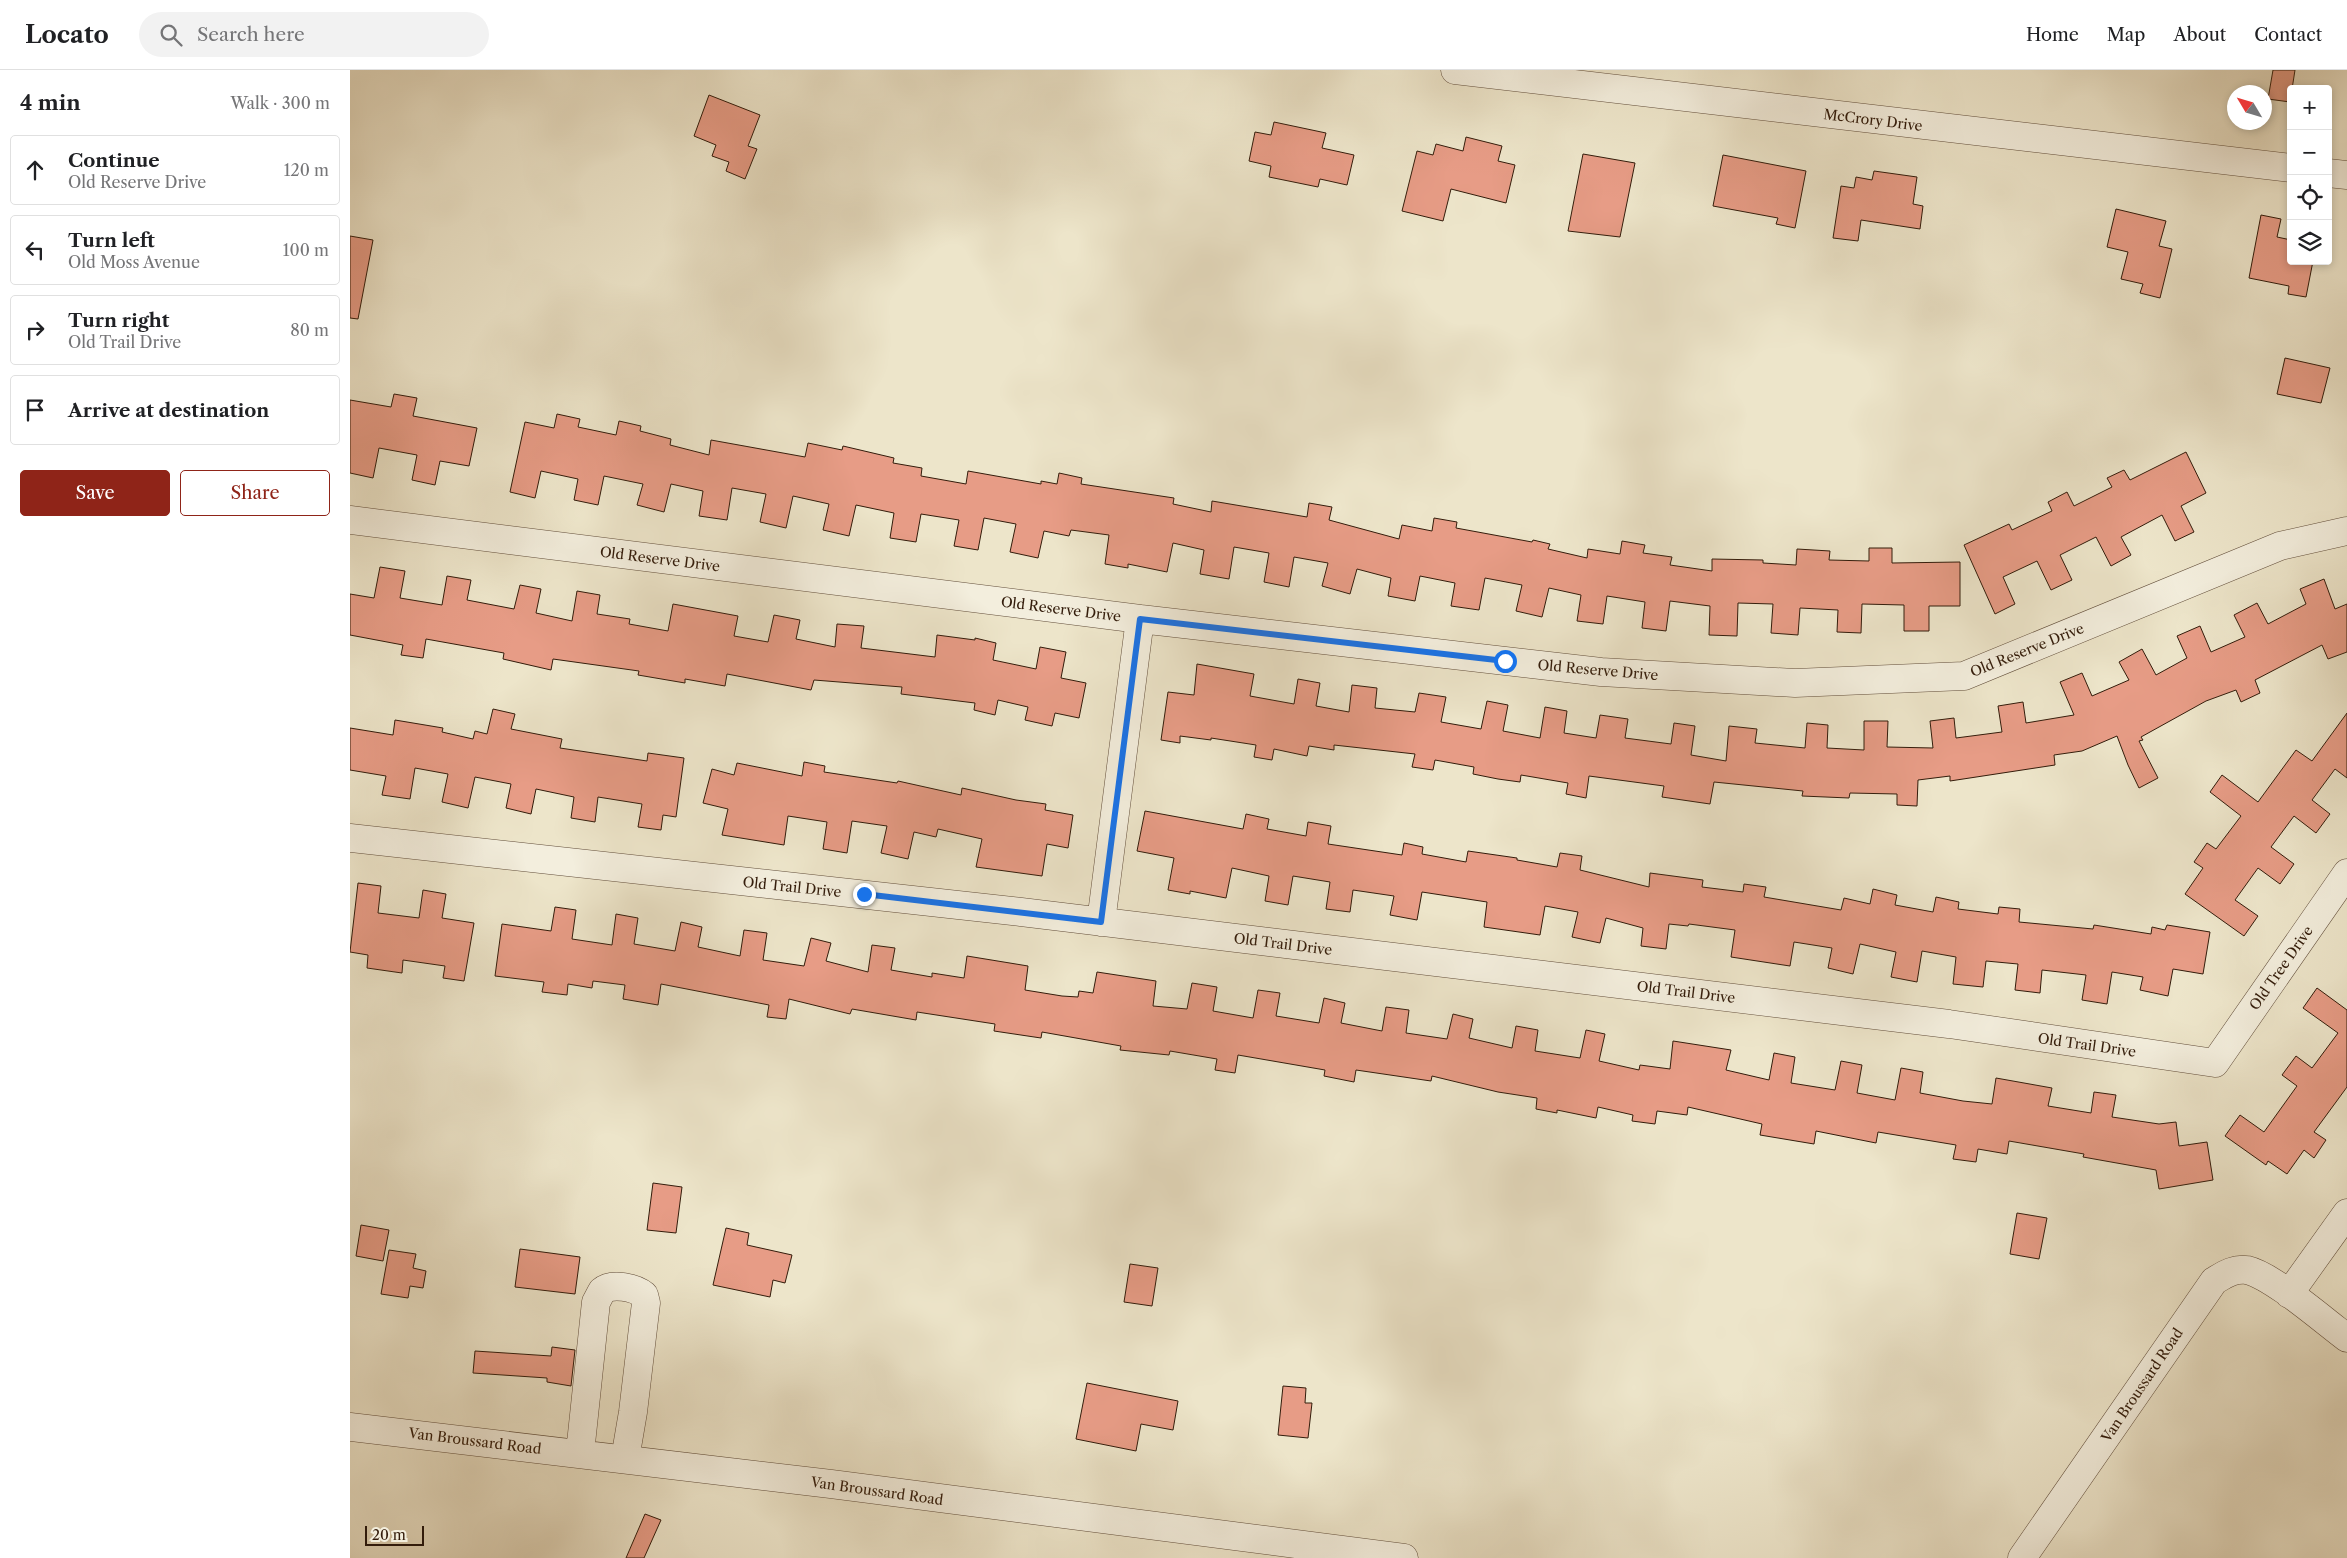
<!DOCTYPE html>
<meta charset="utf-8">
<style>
:root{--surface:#fff;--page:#f2f2f2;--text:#202124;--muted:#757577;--line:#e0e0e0;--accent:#8f2418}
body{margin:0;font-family:"Libre Caslon Text",serif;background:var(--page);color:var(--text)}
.controls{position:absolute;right:15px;top:15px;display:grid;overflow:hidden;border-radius:5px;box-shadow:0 2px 8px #0003}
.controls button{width:45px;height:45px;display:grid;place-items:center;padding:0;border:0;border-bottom:1px solid var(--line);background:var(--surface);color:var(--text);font:25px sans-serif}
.compass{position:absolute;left:1877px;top:15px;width:45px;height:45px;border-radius:50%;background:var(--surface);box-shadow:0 2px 8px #0003;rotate:308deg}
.scale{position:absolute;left:15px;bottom:12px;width:59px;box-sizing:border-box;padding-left:5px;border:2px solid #331c0b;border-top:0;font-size:14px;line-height:18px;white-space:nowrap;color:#331c0b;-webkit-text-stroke:4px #f3eedd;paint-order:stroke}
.stop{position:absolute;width:15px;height:15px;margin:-11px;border:4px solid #1a73e8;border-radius:50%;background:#fff}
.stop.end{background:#1a73e8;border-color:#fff;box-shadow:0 1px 5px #0008}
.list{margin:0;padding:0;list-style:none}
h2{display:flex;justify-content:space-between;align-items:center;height:65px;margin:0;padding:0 20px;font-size:21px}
h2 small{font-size:16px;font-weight:400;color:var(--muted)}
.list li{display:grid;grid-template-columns:32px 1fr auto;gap:15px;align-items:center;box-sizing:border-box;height:70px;margin:0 10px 10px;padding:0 10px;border:1px solid var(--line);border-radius:5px}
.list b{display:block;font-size:19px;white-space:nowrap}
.list p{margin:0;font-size:16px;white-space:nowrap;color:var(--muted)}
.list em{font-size:16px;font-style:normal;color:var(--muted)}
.actions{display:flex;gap:10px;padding:15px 20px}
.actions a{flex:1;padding:11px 0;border:1px solid var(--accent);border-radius:5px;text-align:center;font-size:18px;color:var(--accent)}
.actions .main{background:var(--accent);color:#fff}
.icon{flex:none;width:28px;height:28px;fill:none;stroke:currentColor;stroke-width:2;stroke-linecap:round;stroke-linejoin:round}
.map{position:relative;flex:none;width:1997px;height:1488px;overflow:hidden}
header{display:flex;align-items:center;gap:30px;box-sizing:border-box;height:70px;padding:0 25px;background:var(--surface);border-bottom:1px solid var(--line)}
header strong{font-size:24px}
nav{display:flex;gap:28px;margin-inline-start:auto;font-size:18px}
.search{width:350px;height:45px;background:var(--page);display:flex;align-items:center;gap:12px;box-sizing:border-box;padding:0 18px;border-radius:28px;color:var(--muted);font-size:19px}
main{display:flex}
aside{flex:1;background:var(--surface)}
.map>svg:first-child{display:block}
</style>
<header>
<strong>Locato</strong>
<div class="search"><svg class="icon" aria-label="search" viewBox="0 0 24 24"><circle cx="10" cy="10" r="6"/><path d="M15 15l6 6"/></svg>Search here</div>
<nav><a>Home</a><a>Map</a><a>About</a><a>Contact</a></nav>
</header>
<main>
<aside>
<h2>4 min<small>Walk · 300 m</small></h2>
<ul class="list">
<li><svg class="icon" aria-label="ahead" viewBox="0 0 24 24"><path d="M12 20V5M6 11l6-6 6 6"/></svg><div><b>Continue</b><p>Old Reserve Drive</p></div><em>120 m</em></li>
<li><svg class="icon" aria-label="left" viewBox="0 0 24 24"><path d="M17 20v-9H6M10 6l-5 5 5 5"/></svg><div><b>Turn left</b><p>Old Moss Avenue</p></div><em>100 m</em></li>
<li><svg class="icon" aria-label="right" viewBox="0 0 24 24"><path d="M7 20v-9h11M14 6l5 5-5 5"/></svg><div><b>Turn right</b><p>Old Trail Drive</p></div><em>80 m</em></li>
<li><svg class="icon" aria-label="arrive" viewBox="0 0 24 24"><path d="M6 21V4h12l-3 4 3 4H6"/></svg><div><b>Arrive at destination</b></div></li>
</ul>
<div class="actions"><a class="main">Save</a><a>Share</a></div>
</aside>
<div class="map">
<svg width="1997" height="1488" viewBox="0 0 1997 1488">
<rect width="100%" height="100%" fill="#ede5ca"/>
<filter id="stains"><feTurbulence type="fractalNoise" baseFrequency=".004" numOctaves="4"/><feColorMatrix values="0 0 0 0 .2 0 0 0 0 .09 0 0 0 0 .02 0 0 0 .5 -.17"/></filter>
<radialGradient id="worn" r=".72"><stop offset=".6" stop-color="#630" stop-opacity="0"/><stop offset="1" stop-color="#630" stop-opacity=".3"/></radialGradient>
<path fill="#e79c86" stroke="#331c0b" d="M1923 0H1945L1940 32 1918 29Z
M359 25 410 45 398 76 407 79 395 109 376 101 379 92 362 86 366 75 344 66Z
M924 52 976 63 972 78 1004 85 997 115 970 109 968 117 919 107 921 96 899 91 905 62 921 65Z
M1116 67 1152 76 1148 91 1165 95 1156 133 1101 119 1093 151 1052 141 1067 81 1083 85 1086 74 1113 81Z
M1233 84 1285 93 1270 167 1218 161Z
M1373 85 1456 101 1445 158 1426 154 1428 148 1363 136Z
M1524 101 1567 107 1563 134 1573 136 1570 159 1511 150 1508 171 1483 168 1491 116 1504 118 1506 107 1522 110Z
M1766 139 1816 151 1809 176 1822 179 1810 228 1790 223 1793 214 1771 209 1778 182 1757 177Z
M1911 145 1931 149 1927 167 1941 170V191H1963L1956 227 1938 224 1939 216 1899 208Z
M0 166 23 170 8 249 0 248Z
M1935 288 1980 298 1971 333 1927 324Z
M44 324 67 328 63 346 127 358 119 396 90 391 85 415 62 410 67 385 29 378 23 408 0 403V330L41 337Z
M207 344 230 349 228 357 266 365 269 351 291 356 290 361 321 369 320 375 359 385 361 370 455 387 458 373 492 380 493 376 544 388 543 393 572 398 571 406 616 414 618 401 691 414V411L707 414 709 403 732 408 731 414 824 428 823 434 861 442 862 431 957 447 959 433 982 437 979 450 1049 469 1052 455 1082 461 1084 448 1107 452 1106 458 1182 472 1183 470 1200 474 1198 479 1237 488 1238 479 1270 484 1272 471 1295 475 1293 483 1322 487 1320 495 1362 501V489L1413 490V493L1446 495 1447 479 1480 481 1479 490 1519 491V478H1542V493L1610 492V536H1579V561H1554V535L1512 534 1511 563 1487 562 1488 540 1450 538 1448 565 1421 563 1423 534 1388 533 1387 566 1359 565 1360 536 1320 531 1316 561 1292 558 1295 532 1257 526 1253 554 1227 551 1231 525 1199 518 1192 547 1166 541 1172 515 1135 508 1129 540 1101 536 1105 513 1070 506 1065 531 1038 526 1041 508 1007 499 1000 524 972 516 978 493 944 487 939 517 914 512 919 483 884 477 879 509 850 504 854 480 823 473 817 502 778 494V498L755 494 759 465 721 460 719 466 694 461 688 488 660 482 666 454 634 448 628 480 604 476 609 450 571 444 566 472 540 468 544 443 506 435 499 466 473 460 479 434 443 426 436 458 410 452 416 424 382 418 377 450 349 446 353 421 321 414 314 442 287 435 293 414 254 406 248 435 224 430 228 409 191 401 185 428 160 422 175 352 204 358Z
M1836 382 1856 423 1831 436 1844 462 1825 471 1812 445 1771 467 1781 485 1761 496 1746 467 1710 485 1722 510 1701 520 1687 491 1653 507 1665 534 1645 544 1614 475 1659 454 1662 460 1702 441 1698 432 1717 422 1724 436 1762 417 1757 408 1774 400 1780 410Z
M30 497 55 501 50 528 92 535 97 506 121 510 117 530 164 539 170 515 191 519 186 543 222 551 227 521 250 525 247 544 280 549 279 554 318 561 323 534 388 546 384 566 418 572 424 545 450 550 446 569 485 577 487 554 514 556 511 578 585 587 587 565 625 570V568L646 573 643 590 686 599 690 577 716 582 711 608 736 613 729 648 705 643 702 656 675 650 678 637 648 630 645 645 624 640 625 633 551 624 552 617 464 610 461 620 377 604 375 616 335 609V613L288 605 289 601 203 589 201 600 153 589 154 583 76 569 73 588 51 585 53 575 0 565V524L24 528Z
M1974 509 1985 539 1997 534V582L1978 589 1972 575 1905 610 1910 623 1891 632 1886 620 1856 631 1791 667 1793 670 1789 671 1808 708 1789 718 1778 695 1767 666 1732 681 1704 685 1705 695 1600 711V706L1568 710 1567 736 1547 735V724L1500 723 1499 728 1452 726 1453 721 1364 712 1360 734 1312 727 1314 716 1239 706 1236 728 1216 724 1218 713 1171 705 1170 712 1148 709 1123 704 1124 697 1085 690 1083 700 1062 697 1065 684 984 675V680L959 676 957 686 924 679 922 690 904 687 906 675 861 668V670L830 666V673L811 670 818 622 844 625 847 594 904 604 900 626 944 634 948 609 970 613 966 636 999 642 1002 615 1027 618 1025 638 1065 642 1069 623 1096 627 1091 652 1131 659 1137 631 1158 635 1153 661 1190 668 1195 637 1217 641 1214 663 1246 668 1250 645 1278 649 1275 668 1321 674 1324 653 1345 656 1341 685 1376 691 1379 656 1407 659 1405 673 1455 678 1457 653 1478 655 1477 678 1514 680V651H1538L1537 677 1583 678 1580 651 1604 648 1606 668 1652 662 1648 636 1673 632 1676 653 1724 645 1710 612 1732 603 1742 626 1779 610 1769 592 1792 579 1806 605 1837 588 1827 566 1850 556 1861 582 1895 567 1884 545 1907 533 1918 554 1956 534 1950 519Z
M143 639 165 644 161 659 212 669 210 678 297 691 298 683 334 688 326 747 313 745 311 760 288 757 292 734 248 727 245 752 221 748 224 727 186 719 181 744 156 738 161 714 125 707 118 738 92 732 98 704 65 698 60 729 32 725 36 706 0 700V658L43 665 45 650 93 658 92 662 123 669 125 661 137 664Z
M1997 643V708L1985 699 1962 730 1980 744 1966 763 1944 746 1921 777 1944 794 1930 814 1908 798 1885 830 1908 846 1894 866 1835 824 1853 798 1844 792 1857 773 1866 779 1891 746 1860 722 1872 705 1908 732 1946 680 1962 691Z
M454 692 475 696 474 702 547 713 548 711 611 725 612 718 666 730 696 734 695 740 723 745 718 778 697 774 692 806 626 797 632 769 588 759 586 767 564 762 558 789 531 783 537 756 502 751 497 783 473 779 477 752 438 746 434 775 372 765 378 739 353 733 362 699 384 705 387 693 452 706Z
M795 741 893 759 896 744 919 749 917 759 956 766 958 752 981 756 978 774 1052 785 1054 773 1073 777 1072 784 1116 792 1118 781 1167 788V790L1207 797 1210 783 1232 786 1230 800 1299 817 1300 803 1353 810 1352 817 1393 822 1394 814 1416 817 1414 827 1491 840 1494 828 1520 834 1523 819 1547 825 1545 835 1583 842 1586 827 1609 832 1608 839 1648 844 1649 837 1670 839 1669 852 1743 859 1744 855 1801 864 1802 857 1815 860 1817 855 1860 862 1853 904 1823 899 1818 926 1790 920 1793 907 1762 902 1757 934 1732 930 1736 905 1692 900 1690 923 1665 920 1668 894 1636 891 1633 917 1603 914 1606 887 1572 881 1567 912 1541 907 1546 882 1510 874 1503 904 1478 898 1482 878 1444 872 1440 896 1381 887 1385 860 1339 854 1338 856 1319 854 1316 879 1291 876 1293 858 1256 848 1250 873 1222 867 1228 842 1195 836 1190 865 1134 857 1137 832 1072 822 1067 850 1040 845 1044 826 1003 820 1000 842 976 839 980 812 943 806 938 835 915 831 919 806 882 798 876 828 840 821V824L818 820 824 788 787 781Z
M8 813 31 816 28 843 69 848 73 820 96 824 92 848 124 853 114 911 93 908 95 896 53 890 52 903 17 898 18 885 0 882Z
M205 837 226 840 222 869 262 875 266 844 288 848 284 874 325 881 331 852 352 857 348 877 390 886 394 860 417 863 413 890 454 896 461 868 481 873 476 891 518 902 522 875 545 878 541 900 582 907V903L614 908 617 886 678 896 675 920 712 926 728 927 729 921 743 923 747 902 806 911 803 936 837 939 842 913 867 917 863 941 903 948 908 920 930 923 926 946 969 953 974 928 995 933 991 953 1032 961 1036 937 1059 940 1056 963 1097 969 1103 944 1123 949 1119 968 1162 978 1166 956 1188 960 1185 981 1230 988 1236 960 1255 964 1249 991 1289 1000 1290 995 1320 999 1323 971 1381 980 1376 1000 1419 1010 1424 983 1445 987 1441 1013 1485 1020 1491 991 1512 995 1507 1023 1545 1030 1551 998 1573 1002 1570 1023 1613 1031 1642 1034 1646 1008 1702 1018 1698 1036 1741 1043 1744 1022 1766 1025 1762 1047 1809 1054 1826 1052 1829 1076 1857 1072 1863 1110 1809 1119 1806 1100 1733 1087 1734 1084 1659 1071 1657 1084 1628 1079 1626 1092 1603 1089 1606 1075 1528 1062 1526 1073 1466 1061 1464 1074 1410 1065 1412 1054 1338 1037 1337 1045 1307 1041 1305 1054 1282 1051 1283 1045 1248 1037 1246 1048 1207 1040V1043L1186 1039 1187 1028 1148 1022 1082 1006 1081 1011 1006 1000 1004 1012 974 1006 975 1000 888 985 885 1003 865 1000 867 989 820 981 819 985 770 980 771 976 692 962 691 968 644 961 645 954 567 942 566 950 502 939 500 944 439 929 436 949 417 947 419 935 311 914 308 935 273 929 275 915 243 911 242 918 218 914 217 925 192 922 194 912 145 906 152 854 201 861Z
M1967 918 1997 940V1017L1964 1062 1976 1070 1964 1088 1954 1080 1937 1104 1918 1091 1916 1095 1875 1066 1890 1045 1914 1062 1947 1016 1932 1005 1946 986 1962 998 1988 963 1953 938Z
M303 1113 332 1117 326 1163 297 1160Z
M1667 1143 1697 1148 1689 1189 1660 1184Z
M11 1155 39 1160 33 1191 6 1186Z
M376 1158 399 1163 397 1175 442 1185 435 1213 423 1210 420 1227 363 1215Z
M170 1179 230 1187 225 1224 165 1217Z
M39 1180 66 1184 63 1198 76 1201 73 1218 60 1216 58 1228 31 1224Z
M780 1194 808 1198 802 1236 774 1232Z
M202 1277 225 1280 221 1316 197 1312V1308L123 1303 125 1281 201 1286Z
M737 1313 828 1331 823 1360 791 1354 786 1381 726 1369Z
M933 1316 956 1318 955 1333H962L958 1368 928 1365Z
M295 1444 311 1450 294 1488H276Z"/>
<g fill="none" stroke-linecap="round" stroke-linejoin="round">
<g stroke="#624e3b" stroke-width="29">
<path id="minor" d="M1105 0 1941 98
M1978 103 1997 105
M0 450 790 549 1251 602 1445 613 1614 606 1930 476 1997 461
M0 768 671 842 1599 954 1865 993 1997 803
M751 852 790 549
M1939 1224 1997 1143
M0 1357 481 1414 1054 1488
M230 1383 246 1232C248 1229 250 1224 252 1221 262 1212 286 1218 294 1225L296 1233 283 1342 275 1389
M1672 1488 1864 1211C1874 1205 1884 1198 1897 1200 1923 1206 1974 1251 1997 1268"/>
</g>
<use href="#minor" stroke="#f3eedd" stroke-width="28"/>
</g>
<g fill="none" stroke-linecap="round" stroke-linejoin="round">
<path stroke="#1a73e8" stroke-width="6" d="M514 824 751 852 790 549 1155 591"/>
</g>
<g text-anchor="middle" stroke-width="4" stroke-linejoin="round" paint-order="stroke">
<g font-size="14" fill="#331c0b" stroke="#f3eedd">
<text transform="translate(1523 50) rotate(7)" y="5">McCrory Drive</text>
<text transform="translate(310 489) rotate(7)" y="5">Old Reserve Drive</text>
<text transform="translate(711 539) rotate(7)" y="5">Old Reserve Drive</text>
<text transform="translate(1677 580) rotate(-22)" y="5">Old Reserve Drive</text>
<text transform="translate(1248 600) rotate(5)" y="5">Old Reserve Drive</text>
<text transform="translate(442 817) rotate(6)" y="5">Old Trail Drive</text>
<text transform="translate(933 874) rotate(7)" y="5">Old Trail Drive</text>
<text transform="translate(1931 898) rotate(-55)" y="5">Old Tree Drive</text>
<text transform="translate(1336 922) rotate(7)" y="5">Old Trail Drive</text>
<text transform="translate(1737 975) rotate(8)" y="5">Old Trail Drive</text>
<text transform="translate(1792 1315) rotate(-56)" y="5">Van Broussard Road</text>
<text transform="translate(125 1371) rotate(7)" y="5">Van Broussard Road</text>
<text transform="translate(527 1421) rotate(8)" y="5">Van Broussard Road</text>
</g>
</g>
<rect width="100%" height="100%" filter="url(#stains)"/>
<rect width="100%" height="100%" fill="url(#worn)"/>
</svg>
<div class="controls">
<button>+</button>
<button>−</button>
<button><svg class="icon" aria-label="locate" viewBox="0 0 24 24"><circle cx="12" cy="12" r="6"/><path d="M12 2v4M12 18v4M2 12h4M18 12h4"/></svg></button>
<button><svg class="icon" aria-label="layers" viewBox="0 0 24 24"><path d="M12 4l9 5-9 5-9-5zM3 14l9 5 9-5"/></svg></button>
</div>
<svg class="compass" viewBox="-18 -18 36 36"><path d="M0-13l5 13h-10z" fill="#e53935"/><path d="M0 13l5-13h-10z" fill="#757577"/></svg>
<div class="scale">20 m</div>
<div class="stop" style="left:1155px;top:591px"></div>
<div class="stop end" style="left:514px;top:824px"></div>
</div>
</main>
